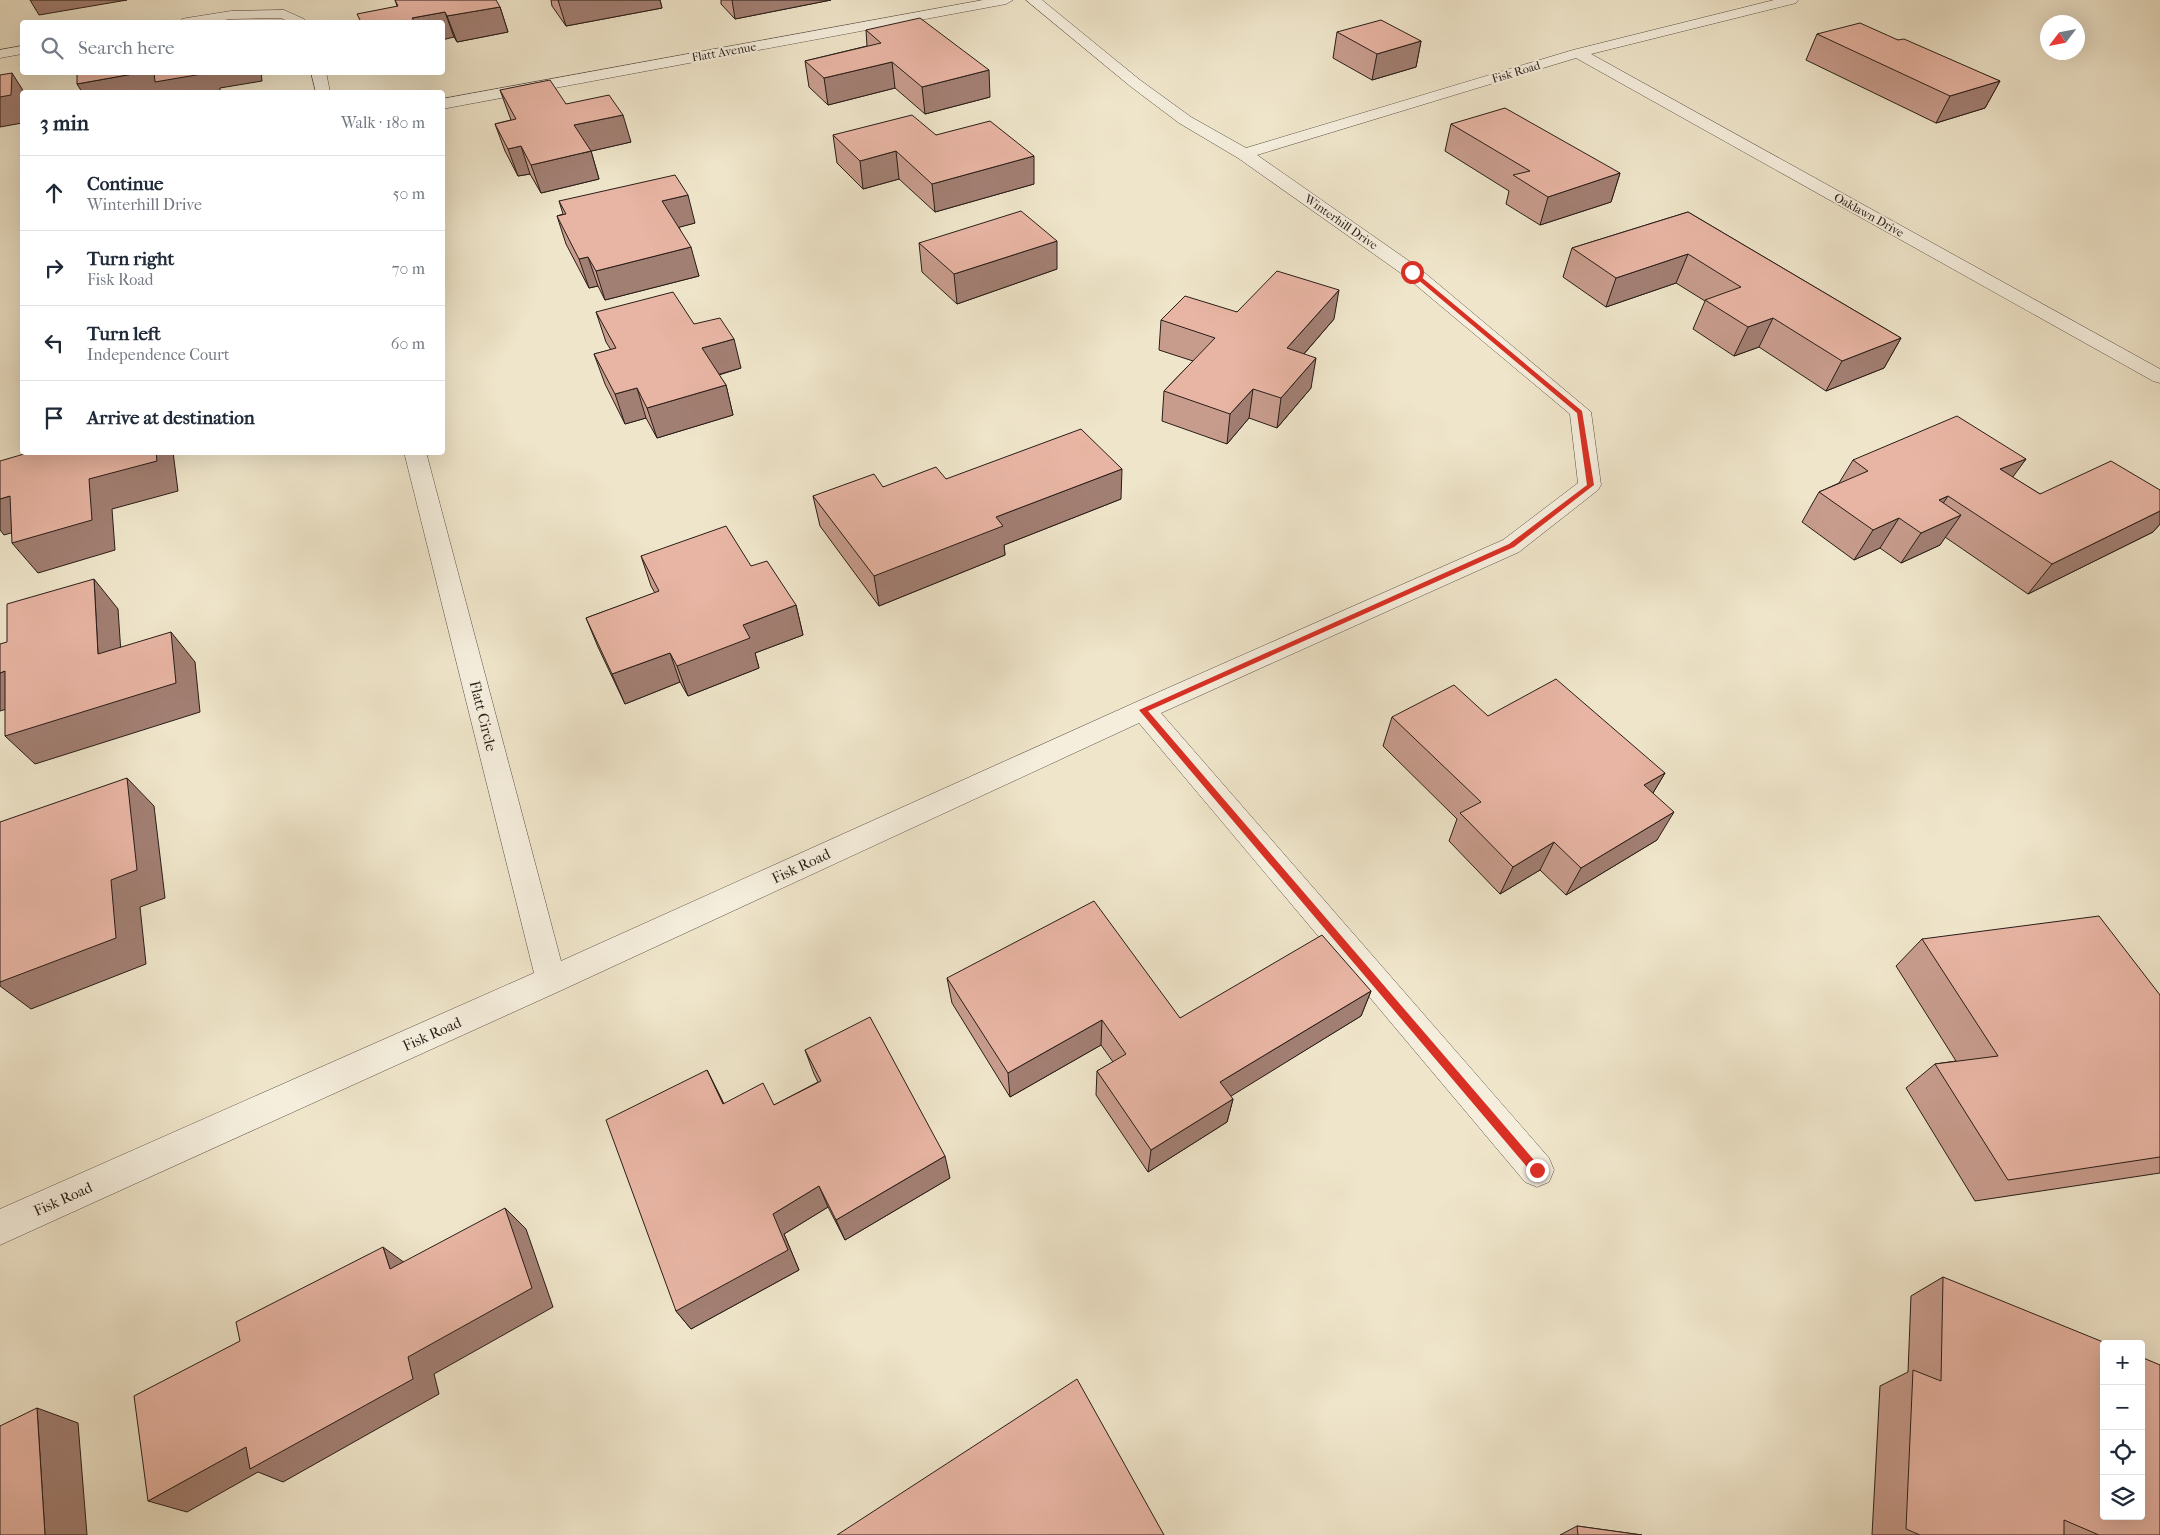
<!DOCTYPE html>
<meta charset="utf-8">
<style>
:root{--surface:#fff;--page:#f2f2f3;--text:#1f2937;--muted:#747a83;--line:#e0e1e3}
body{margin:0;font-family:"IM FELL French Canon",serif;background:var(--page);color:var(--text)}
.controls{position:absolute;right:15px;bottom:15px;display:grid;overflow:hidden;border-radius:5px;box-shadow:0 5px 20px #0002}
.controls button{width:45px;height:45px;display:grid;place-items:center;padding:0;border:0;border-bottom:1px solid var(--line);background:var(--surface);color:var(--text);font:25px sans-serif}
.compass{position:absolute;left:2040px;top:15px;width:45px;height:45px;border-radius:50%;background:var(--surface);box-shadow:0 5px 20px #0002;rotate:238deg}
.stop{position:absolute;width:15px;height:15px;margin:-11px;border:4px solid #d93025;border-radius:50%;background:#fff}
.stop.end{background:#d93025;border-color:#fff;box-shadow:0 1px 5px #0008}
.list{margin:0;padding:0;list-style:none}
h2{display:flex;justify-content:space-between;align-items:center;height:65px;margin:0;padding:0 20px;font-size:21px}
h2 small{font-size:16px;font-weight:400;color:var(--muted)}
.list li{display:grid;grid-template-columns:32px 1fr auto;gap:15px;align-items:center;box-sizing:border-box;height:75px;padding:0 20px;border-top:1px solid var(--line)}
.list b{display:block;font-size:19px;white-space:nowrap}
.list p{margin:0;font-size:16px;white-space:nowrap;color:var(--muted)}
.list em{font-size:16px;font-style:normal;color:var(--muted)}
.icon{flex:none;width:28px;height:28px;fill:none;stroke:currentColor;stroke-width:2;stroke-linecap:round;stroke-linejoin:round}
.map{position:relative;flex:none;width:2160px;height:1535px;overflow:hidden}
.search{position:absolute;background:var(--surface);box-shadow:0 5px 20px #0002;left:20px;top:20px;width:425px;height:55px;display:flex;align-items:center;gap:12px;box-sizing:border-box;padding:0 18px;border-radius:5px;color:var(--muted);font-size:19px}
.panel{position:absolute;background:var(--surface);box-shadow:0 5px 20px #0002;left:20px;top:90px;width:425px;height:365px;border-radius:5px}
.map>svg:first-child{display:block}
</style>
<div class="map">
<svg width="2160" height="1535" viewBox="0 0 2160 1535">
<rect width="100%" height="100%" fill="#efe5ca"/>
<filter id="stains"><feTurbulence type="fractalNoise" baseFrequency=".004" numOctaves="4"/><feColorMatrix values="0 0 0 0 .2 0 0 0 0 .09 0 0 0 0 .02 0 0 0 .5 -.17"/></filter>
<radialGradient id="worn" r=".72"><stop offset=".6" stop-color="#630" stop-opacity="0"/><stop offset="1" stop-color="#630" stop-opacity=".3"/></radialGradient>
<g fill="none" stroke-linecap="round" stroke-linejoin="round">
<g stroke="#5a4f44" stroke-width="1">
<path id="street" d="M983 0H1013L1006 4 442 109V99Z
M1026 0H1042L1140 80 1191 117 1246 148 1573 50 1774 0H1798L1796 3 1591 54 2160 369V383L2153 381 1576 58 1257 155 1419 268 1591 412 1601 485 1598 490 1519 552 1161 713 1549 1158 1554 1170 1549 1182 1537 1187 1525 1182 1139 723 562 990 0 1245V1209L534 973 404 452H426L561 961 1134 703 1503 540 1578 483 1570 414 1405 276 1238 158 1179 123 1130 86Z
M284 10 304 19 306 22H289L281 18 231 19 211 22H180L182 19 187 18 231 11Z
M22 46V54L0 58V50Z
M311 72H326L330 92H316Z"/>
</g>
<use href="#street" fill="#f5eedd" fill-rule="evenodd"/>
</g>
<path fill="#c89c8d" stroke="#291d17" d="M395 0 500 7 508 32 457 42 454 37 397 6Z
M551 0H660L662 8 566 26 552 6Z
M721 0H831L735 19 721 4Z
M866 30 990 97 925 114 895 88 828 105 809 87 805 61 867 46Z
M1337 32 1421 41 1416 67 1372 80 1333 58Z
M1817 34 1898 40 2000 81 1985 108 1936 123 1806 60Z
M500 90 566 104 631 142 591 151 599 179 541 193 530 174 518 176 505 151 495 124 511 120Z
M1451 124 1620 173 1611 202 1540 225 1506 204 1509 191 1445 151Z
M833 135H936L1034 184 935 212 899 179 863 189 837 163Z
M559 201 695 223 679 227 699 276 605 300 598 286 589 288 566 244 557 216 563 214Z
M1688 212 1901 338 1884 368 1826 391 1759 347 1734 356 1693 329 1705 301 1676 283 1606 307 1563 277 1572 248Z
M919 243 1057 269 957 304 922 272Z
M596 312 694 324 741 368 719 375 726 385 733 415 657 438 646 418 625 424 605 384 594 354 611 350 606 342Z
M1237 312 1334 319 1304 354 1311 388 1277 428 1249 418 1227 444 1162 421 1164 391 1193 361 1159 350 1161 320Z
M2026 459 2012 477 2040 494 2160 490V524L2153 532 2028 594 1945 537 1940 545 1901 563 1880 548 1854 560 1802 522 1819 492 1839 483 1853 460Z
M946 479 1121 499 1004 545 1005 555 879 606 820 526 813 496Z
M641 556 751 566 796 605 803 635 755 653 759 668 688 696 680 682 625 704 598 647 586 618 655 593 651 586Z
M1488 716 1665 773 1653 793 1657 840 1566 895 1540 870 1500 894 1449 841 1457 819 1383 746 1392 717Z
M1922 939 2160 995V1173L1975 1201 1906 1088 1935 1064 1956 1061 1896 966Z
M947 978 1180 1018 1371 991 1361 1016 1230 1096 1233 1099 1227 1122 1148 1172 1096 1095 1097 1071 1113 1062 1101 1045 1010 1097 952 1003Z
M805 1050 950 1178 845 1240 828 1207 784 1234 799 1270 691 1329 676 1311 707 1070 724 1104 774 1105 818 1082 814 1074Z
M1943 1277 2160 1535H1872L1880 1386 1908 1372 1911 1296Z
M1577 1526 1642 1535H1560Z"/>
<path fill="#a27f73" stroke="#291d17" d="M30 0H127L39 15Z
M558 0H660L662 8 566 26Z
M732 0H831L735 19Z
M500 7 508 32 457 42 447 16Z
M445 12 454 37 442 40V22H414L412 18Z
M1421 41 1416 67 1372 80 1377 54Z
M892 62 895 88 828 105 824 78Z
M989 70 990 97 925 114 922 87Z
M144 72H261L262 81 220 88V92H82L77 84Z
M12 73 24 92H22V123L0 127V95Z
M2000 81 1985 108 1936 123 1950 96Z
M623 115 631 142 583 153 574 125Z
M521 146 530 174 518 176 508 149Z
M591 151 599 179 541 193 531 165Z
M896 151 899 179 863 189 860 161Z
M1034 156V184L935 212 932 184Z
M1620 173 1611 202 1540 225 1548 197Z
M688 195 695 223 669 230 662 201Z
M1057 241V269L957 304 954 274Z
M691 247 699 276 605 300 596 271Z
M1688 254 1676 283 1606 307 1616 278Z
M588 257 598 286 589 288 579 259Z
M1339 290 1334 319 1283 378 1287 348Z
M1773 318 1759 347 1734 356 1748 327Z
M1901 338 1884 368 1826 391 1842 361Z
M734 339 741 368 710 377 702 348Z
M1316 358 1311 388 1277 428 1281 398Z
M726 385 733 415 657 438 647 408Z
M637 388 646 418 625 424 615 394Z
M1253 389 1249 418 1227 444 1230 414Z
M156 452H173L178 491 112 509 115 550 38 573 12 543 89 479Z
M2026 459 2004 489 2000 469Z
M1122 469 1121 499 1004 545 1005 555 879 606 874 576 996 517Z
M10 496 35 526 4 535 0 530V499Z
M1948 496 1928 526 1939 500Z
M2160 511V524L2153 532 2028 594 2052 564Z
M1961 515 1940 545 1901 563 1921 533Z
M1899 518 1880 548 1854 560 1873 530Z
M94 579 118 609 123 683 98 654Z
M796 605 803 635 755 653 759 668 688 696 677 666 743 625Z
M171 632 195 662 200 712 35 764 5 736Z
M670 653 680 682 625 704 612 674Z
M5 671 34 701 0 711V673Z
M1665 773 1648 801 1644 785Z
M127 778 154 806 165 898 140 907 146 964 31 1009 0 986V982L111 880Z
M1674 812 1657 840 1566 895 1581 868Z
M1554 842 1540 870 1500 894 1513 867Z
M1371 991 1361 1016 1215 1106 1220 1082Z
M1102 1020 1101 1045 1010 1097 1008 1073Z
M707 1070 719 1094 735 1127 723 1104Z
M1233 1099 1227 1122 1148 1172 1151 1150Z
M945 1156 950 1178 845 1240 836 1220Z
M819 1186 828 1207 784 1234 799 1270 691 1329 676 1311 773 1214Z
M505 1208 526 1229 553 1307 434 1374 439 1394 283 1482 258 1472 187 1512 148 1501 408 1357Z
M383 1247 409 1266 390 1269Z
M37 1408 78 1423 87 1535H45Z"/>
<path fill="#e8b5a4" stroke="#291d17" d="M395 0H496L500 7 447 16 445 12 412 18 415 22H361L357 14 398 6Z
M920 18 989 70 922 87 892 62 824 78 805 61 881 43 866 30Z
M1381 20 1421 41 1377 54 1337 32Z
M1860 23 1898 40 1904 39 2000 81 1950 96 1817 34Z
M77 72H144L77 84Z
M154 72H207L208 73 155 82Z
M12 73 11 95 0 97V75Z
M550 80 566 104 609 95 623 115 574 125 591 151 531 165 521 146 508 149 495 124 516 119 500 90Z
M1505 108 1620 173 1548 197 1513 175 1530 171 1451 124Z
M912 115 936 135 990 121 1034 156 932 184 896 151 860 161 833 135Z
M675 175 688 195 662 201 691 247 596 271 588 257 579 259 557 216 566 214 559 201Z
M1021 211 1057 241 954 274 919 243Z
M1688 212 1901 338 1842 361 1773 318 1748 327 1705 300 1741 287 1688 254 1616 278 1572 248Z
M1277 271 1339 290 1287 348 1316 358 1281 398 1253 389 1230 414 1164 391 1215 338 1161 320 1185 296 1237 312Z
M673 292 694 324 720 318 734 339 702 348 726 385 647 408 637 388 615 394 594 354 616 348 596 312Z
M1957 416 2026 459 2000 469 2040 494 2111 461 2160 490V511L2052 564 1948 496 1939 500 1961 515 1921 533 1899 518 1873 530 1819 492 1868 471 1853 460Z
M1081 429 1122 469 996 517 1003 526 874 576 813 496 874 474 883 487 936 467 946 479Z
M31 452H156L157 461 89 479 92 520 12 543 10 496 0 499V461Z
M726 526 751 566 767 561 796 605 743 625 750 638 677 666 670 653 612 674 586 618 659 591 641 556Z
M94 579 98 654 171 632 176 683 5 736V671L0 673V644L7 642V604Z
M1556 679 1665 773 1644 785 1674 812 1581 868 1554 842 1513 867 1460 813 1481 802 1392 717 1454 685 1488 716Z
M127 778 137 870 111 880 116 938 0 982V822Z
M1094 901 1180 1018 1322 935 1371 991 1220 1082 1233 1099 1151 1150 1097 1071 1126 1054 1102 1020 1008 1073 947 978Z
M2099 916 2160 995V1157L2008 1180 1935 1064 1998 1056 1922 939Z
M870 1017 945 1156 836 1220 819 1186 773 1214 788 1250 676 1311 606 1120 707 1070 723 1104 763 1083 774 1105 821 1081 805 1050Z
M505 1208 532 1288 408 1357 413 1379 250 1469 246 1447 148 1501 134 1396 240 1341 236 1322 383 1247 390 1269Z
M1943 1277 2108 1344H2104V1516H2141V1357L2160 1365V1535H2099L2064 1520V1535H1920L1906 1529 1913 1370 1941 1381Z
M1077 1379 1164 1535H837Z
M37 1408 45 1535H0V1426Z
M1577 1526 1642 1535H1578Z"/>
<path fill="#d93025" d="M1410 271H1414L1582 411 1594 485 1514 547 1148 711 1540 1167 1542 1170 1537 1175 1533 1174 1139 710 1509 544 1587 485 1577 413 1410 273Z"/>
<g text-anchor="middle" stroke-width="4" stroke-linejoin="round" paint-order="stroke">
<g font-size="12" fill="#291d17" stroke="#f5eedd">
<text transform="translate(724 52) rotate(-10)" y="4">Flatt Avenue</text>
<text transform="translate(1516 72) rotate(-17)" y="4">Fisk Road</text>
<text transform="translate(1869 215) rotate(29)" y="4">Oaklawn Drive</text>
<text transform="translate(1341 222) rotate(35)" y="4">Winterhill Drive</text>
</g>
<g font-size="15" fill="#291d17" stroke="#f5eedd">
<text transform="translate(483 716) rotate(76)" y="5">Flatt Circle</text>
<text transform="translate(801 866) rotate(-25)" y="5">Fisk Road</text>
<text transform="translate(432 1034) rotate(-24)" y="5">Fisk Road</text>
<text transform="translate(63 1199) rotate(-24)" y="5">Fisk Road</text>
</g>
</g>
<rect width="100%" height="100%" filter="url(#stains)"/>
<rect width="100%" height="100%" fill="url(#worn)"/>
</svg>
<div class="controls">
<button>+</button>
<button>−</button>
<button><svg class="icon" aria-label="locate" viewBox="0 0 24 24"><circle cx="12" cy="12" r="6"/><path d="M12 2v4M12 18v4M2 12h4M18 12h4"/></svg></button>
<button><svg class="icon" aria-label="layers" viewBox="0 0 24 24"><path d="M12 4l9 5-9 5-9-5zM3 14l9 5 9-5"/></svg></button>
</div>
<svg class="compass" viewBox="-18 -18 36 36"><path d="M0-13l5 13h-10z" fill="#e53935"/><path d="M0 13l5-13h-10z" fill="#747a83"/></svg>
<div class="stop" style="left:1412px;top:272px"></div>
<div class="stop end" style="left:1537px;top:1170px"></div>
<div class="search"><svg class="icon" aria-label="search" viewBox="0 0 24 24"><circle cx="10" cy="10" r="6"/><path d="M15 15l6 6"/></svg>Search here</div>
<section class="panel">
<h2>3 min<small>Walk · 180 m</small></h2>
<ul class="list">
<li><svg class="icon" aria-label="ahead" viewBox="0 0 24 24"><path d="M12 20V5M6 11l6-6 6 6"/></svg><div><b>Continue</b><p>Winterhill Drive</p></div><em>50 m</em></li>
<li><svg class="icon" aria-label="right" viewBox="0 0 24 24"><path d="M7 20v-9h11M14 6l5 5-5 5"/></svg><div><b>Turn right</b><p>Fisk Road</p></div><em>70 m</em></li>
<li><svg class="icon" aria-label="left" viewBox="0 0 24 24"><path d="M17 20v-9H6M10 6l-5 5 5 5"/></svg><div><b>Turn left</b><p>Independence Court</p></div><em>60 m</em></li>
<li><svg class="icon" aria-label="arrive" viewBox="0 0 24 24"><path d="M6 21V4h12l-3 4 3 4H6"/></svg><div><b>Arrive at destination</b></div></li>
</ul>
</section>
</div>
